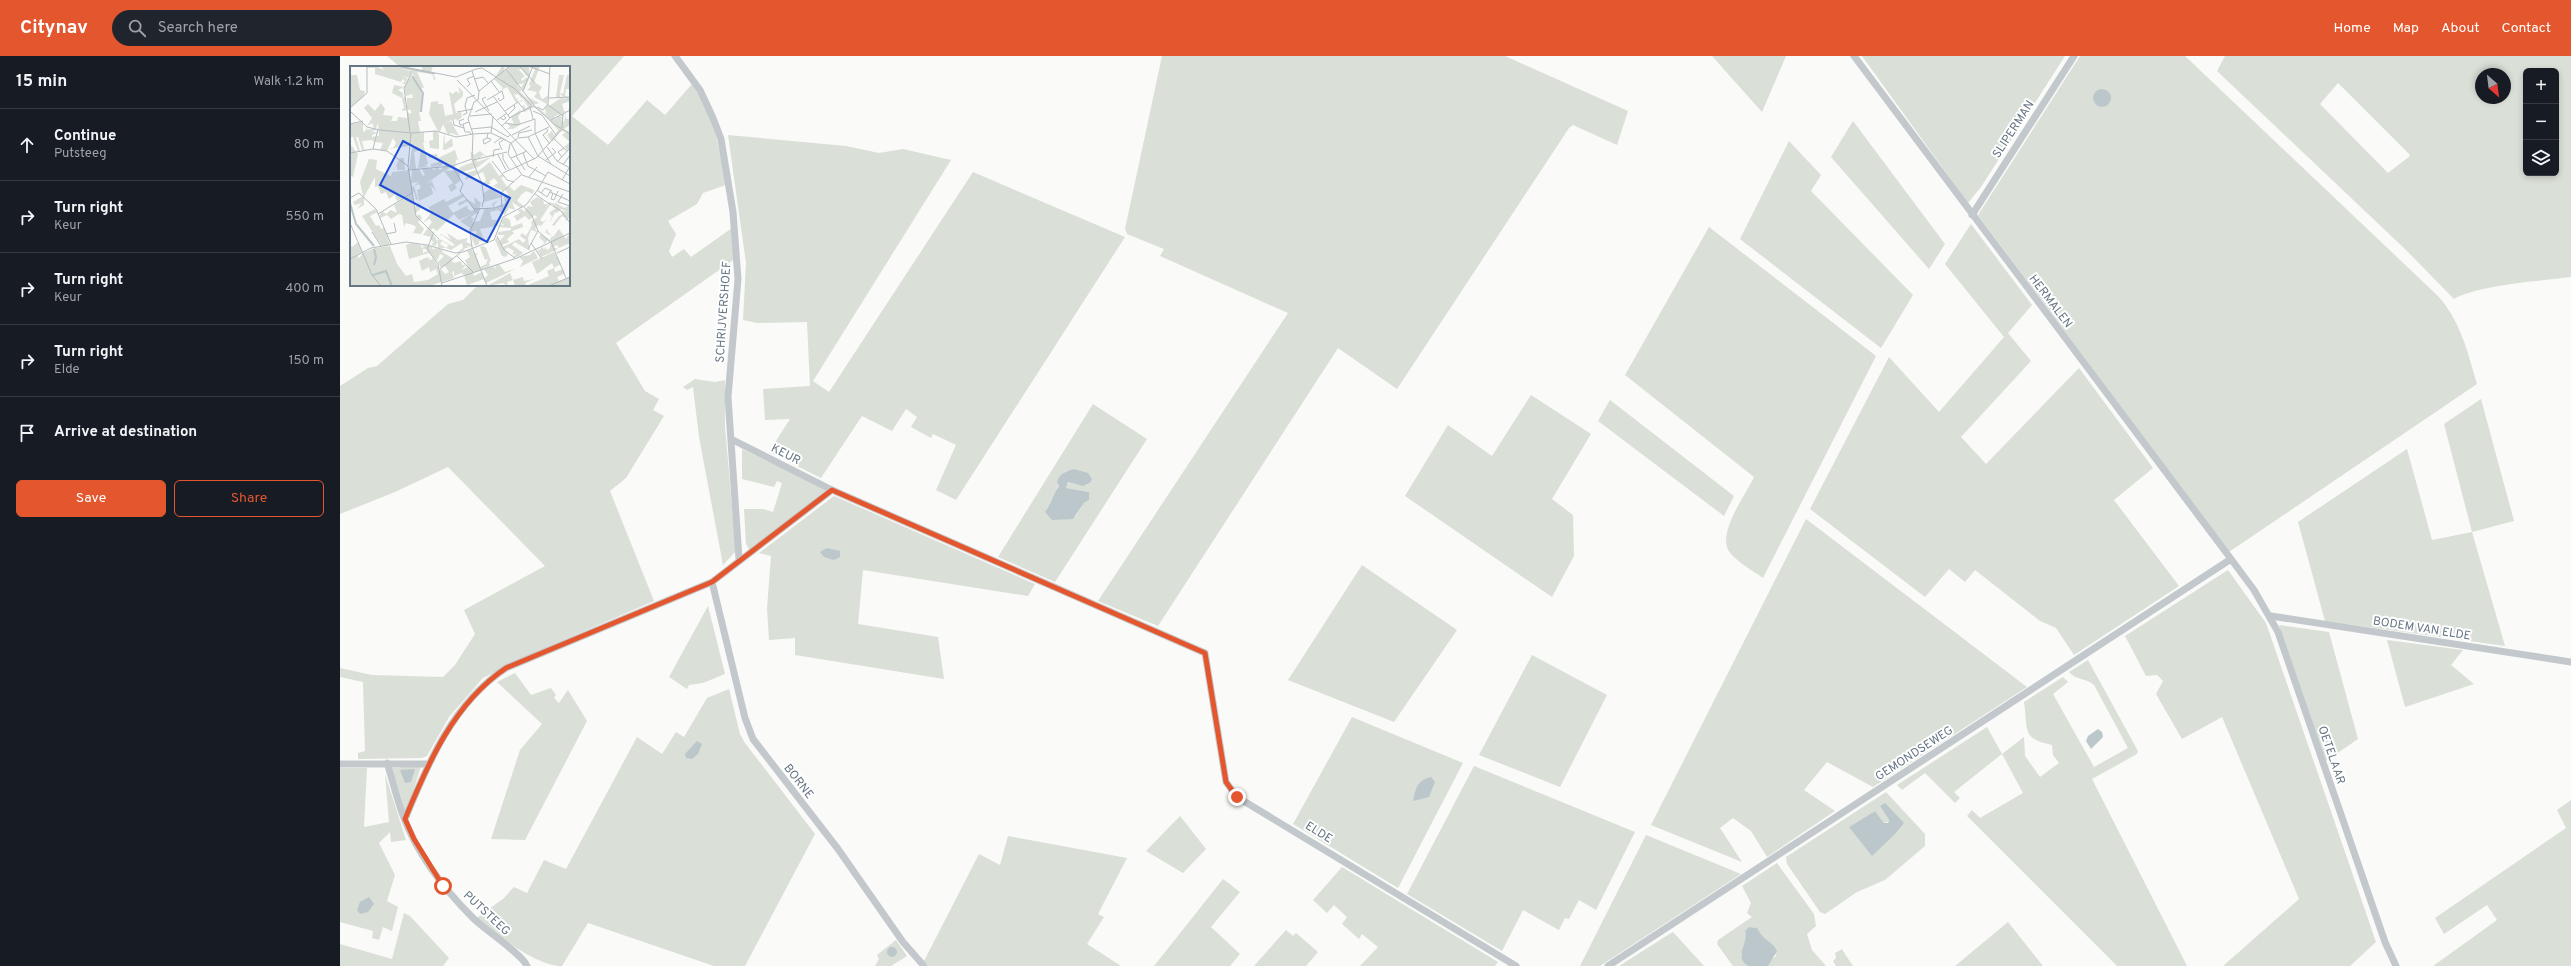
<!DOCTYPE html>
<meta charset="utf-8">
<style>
:root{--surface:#171b24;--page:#20242c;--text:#f1f3f6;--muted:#9ea1a6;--line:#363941;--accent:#e4572e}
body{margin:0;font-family:Overpass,sans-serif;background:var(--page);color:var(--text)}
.controls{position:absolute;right:12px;top:12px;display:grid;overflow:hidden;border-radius:6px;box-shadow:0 2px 6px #0003}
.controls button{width:36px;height:36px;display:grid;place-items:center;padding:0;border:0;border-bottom:1px solid var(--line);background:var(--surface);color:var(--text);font:20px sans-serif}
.compass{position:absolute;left:2135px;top:12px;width:36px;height:36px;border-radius:50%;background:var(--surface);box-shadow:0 2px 6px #0003;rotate:152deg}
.stop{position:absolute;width:12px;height:12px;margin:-9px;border:3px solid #e4572e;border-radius:50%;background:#fff}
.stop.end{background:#e4572e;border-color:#fff;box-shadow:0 1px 4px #0008}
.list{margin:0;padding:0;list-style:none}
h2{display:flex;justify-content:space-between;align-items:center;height:52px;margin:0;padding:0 16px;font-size:17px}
h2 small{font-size:13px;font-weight:400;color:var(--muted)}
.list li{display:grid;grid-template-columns:26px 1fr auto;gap:12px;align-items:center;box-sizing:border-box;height:72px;padding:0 16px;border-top:1px solid var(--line)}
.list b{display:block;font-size:15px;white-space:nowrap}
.list p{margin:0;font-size:13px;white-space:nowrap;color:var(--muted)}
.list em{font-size:13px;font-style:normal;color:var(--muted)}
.actions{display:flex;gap:8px;padding:12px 16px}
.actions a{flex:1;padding:9px 0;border:1px solid var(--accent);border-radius:6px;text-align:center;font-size:14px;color:var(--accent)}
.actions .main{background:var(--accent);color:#fff}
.icon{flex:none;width:22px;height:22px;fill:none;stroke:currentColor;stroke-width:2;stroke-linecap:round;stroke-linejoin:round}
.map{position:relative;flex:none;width:2231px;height:910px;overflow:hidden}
header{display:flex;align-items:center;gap:24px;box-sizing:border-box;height:56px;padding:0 20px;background:var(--accent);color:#fff}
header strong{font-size:19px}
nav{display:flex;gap:22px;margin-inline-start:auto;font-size:14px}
.search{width:280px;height:36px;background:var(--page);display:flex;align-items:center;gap:10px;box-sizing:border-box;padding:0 14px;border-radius:22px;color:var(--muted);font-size:15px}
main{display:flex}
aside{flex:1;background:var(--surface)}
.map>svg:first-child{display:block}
</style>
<header>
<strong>Citynav</strong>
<div class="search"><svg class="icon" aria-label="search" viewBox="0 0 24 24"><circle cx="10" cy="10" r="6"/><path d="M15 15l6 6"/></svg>Search here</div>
<nav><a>Home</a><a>Map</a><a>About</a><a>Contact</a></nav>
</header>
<main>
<aside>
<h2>15 min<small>Walk · 1.2 km</small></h2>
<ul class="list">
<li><svg class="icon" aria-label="ahead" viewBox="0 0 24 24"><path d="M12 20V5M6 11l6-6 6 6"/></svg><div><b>Continue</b><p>Putsteeg</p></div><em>80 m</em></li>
<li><svg class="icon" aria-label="right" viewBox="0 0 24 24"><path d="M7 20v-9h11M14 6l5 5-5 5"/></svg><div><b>Turn right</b><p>Keur</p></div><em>550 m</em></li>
<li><svg class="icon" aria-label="right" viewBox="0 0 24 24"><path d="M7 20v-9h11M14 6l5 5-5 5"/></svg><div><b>Turn right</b><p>Keur</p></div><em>400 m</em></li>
<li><svg class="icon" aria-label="right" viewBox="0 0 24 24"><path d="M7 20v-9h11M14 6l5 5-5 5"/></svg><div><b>Turn right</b><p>Elde</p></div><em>150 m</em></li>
<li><svg class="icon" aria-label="arrive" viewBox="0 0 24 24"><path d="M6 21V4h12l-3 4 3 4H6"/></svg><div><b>Arrive at destination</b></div></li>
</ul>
<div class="actions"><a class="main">Save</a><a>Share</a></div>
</aside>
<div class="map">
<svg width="2231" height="910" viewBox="0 0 2231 910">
<rect width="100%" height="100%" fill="#fafaf8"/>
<path fill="#dadfd7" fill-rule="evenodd" d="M47 0H284L232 60 268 89 307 44 325 59 352 28C373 57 381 95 386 129L363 137 357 148 328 165 336 178 329 195 332 201 344 193 351 201 392 172 396 202 276 287 305 335 319 343 313 354 324 360 286 422 270 435 314 545 189 599 143 622 109 661 87 700 82 702 18 703V697L25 695 23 626 0 621V612L32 619 103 621 115 609 135 578 124 554 205 510 108 411 55 436 0 458V330L28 312 37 310 108 248 123 244 138 229H229V11H60Z
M822 0H1165L1288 55 1277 89 1233 69 1229 72 1057 333 998 292 818 570 758 545 948 257 820 200 824 193 787 178 785 173Z
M1372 0H1446L1422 56Z
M1522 0H1725L1641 131 1628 147Z
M1740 0H1845L2098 240C2120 264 2128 297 2137 328L1889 496 1638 159Z
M1885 0H2231V221C2201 225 2138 229 2114 243L2066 194 1877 15ZM2186 15H2216V117H2186ZM2141 18H2165V42H2141ZM1998 27 2069 98 2070 100 2048 117 1980 48Z
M1513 65 1605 188 1589 213 1491 101Z
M388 79 506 90 539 97 563 93 611 104 473 325 489 336 633 116 785 181 616 444 596 434 616 389 593 378 591 382 571 371 577 361 566 353 552 375 522 360 481 422 429 396 450 363 425 364 423 333 470 330 467 266 417 267 403 264 406 207Z
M1449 85 1481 119 1471 135 1573 239 1541 292 1400 183Z
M1631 168 1692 249 1668 277 1691 305 1621 381 1646 408 1739 312 1813 412 1774 444 1839 530 1734 599 1716 572 1700 565 1635 514 1625 526 1609 513 1585 541 1470 453 1549 301 1599 356 1664 281 1605 208Z
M1369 171 1536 300 1423 522C1413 515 1399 507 1391 498 1374 480 1406 439 1414 421L1285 319Z
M355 323 375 326 385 324V371L396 495 383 509 359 381 353 331 347 334 343 331Z
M1191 339 1251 378 1212 443 1233 459 1234 500 1212 541 1065 440 1108 369 1152 400Z
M2141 343 2174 465 2132 476 2165 590 1985 565 1958 466 2067 393 2092 484 2132 476 2104 368Z
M1270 344 1394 440 1384 460 1258 365Z
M753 348 807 383 715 526 658 501ZM734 413 752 423 751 426 739 429 728 426 726 432 749 436V444L744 447 735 461 707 453 725 416Z
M402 393 482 431 485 435 410 495 406 488 404 453H423L433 456 442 427 437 425 434 431 402 423Z
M494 440 695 528 688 540 523 514 518 568 598 581 604 623 455 599V582L429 584 427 553 431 500 419 497Z
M1466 463 1687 631 1533 731 1487 706 1464 734 1495 755 1427 801 1411 775 1393 762 1380 772 1402 806 1311 769Z
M1022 509 1117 574 1054 666 948 624Z
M1888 514 1926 567 2036 886 2010 910H1883L1959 843 1882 661 1842 683 1816 638 1823 625 1817 619 1806 620 1785 580Z
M368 550 385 618 363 627 349 629 347 633 329 621Z
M1939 569 1989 576 2018 683 1986 705Z
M2047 584 2123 594 2111 609 2134 628 2065 651Z
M1192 599 1267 639 1220 731 1139 699Z
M1748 604 1798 695 1797 698 1752 723 1847 910H1777L1627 760 1632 754 1640 762 1683 737 1662 698 1614 736 1620 742 1615 747 1585 717 1562 734 1557 729 1647 671 1662 698 1684 681 1685 700 1700 721 1719 707 1713 699 1712 689C1682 683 1688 675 1684 646L1723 621 1728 626 1713 638 1754 711 1788 692 1754 629C1747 622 1735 624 1729 616Z
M175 617 191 639 211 632 216 639 214 642 219 647 228 634 247 665 185 784 151 783 180 694 202 668 157 626Z
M389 633 400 678 405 687 475 778 405 910H374L248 867 222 910C195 910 157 878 137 862L164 842 174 831 187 837 204 804 226 813 297 681 322 698 336 676 344 681 367 642Z
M1012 661 1123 707 1058 832 953 768Z
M81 710 66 759 52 712Z
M1134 710 1295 776 1256 854 1239 844 1229 863 1225 862 1219 874 1183 854 1162 895 1067 838Z
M0 712H27L24 771 49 766 45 718 66 784 51 786 50 776 39 787 55 819 47 845 58 851 52 875 43 871 39 884 32 882 33 875 0 866Z
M1546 736 1585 778V790L1545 824 1517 836 1485 858 1480 856 1447 808 1446 801ZM1540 750 1563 767 1509 771 1535 755 1544 767 1548 766 1549 764Z
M2231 744V910H2093L2157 864 2147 849 2104 878 2095 862 2226 772 2217 754Z
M840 760 866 793 843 817 806 795Z
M1306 779 1401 818 1260 910H1240Z
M668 780 787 802 758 858 764 861 747 888 781 910H589L584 905 639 798 660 809Z
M1437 807 1474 858 1476 870 1467 878 1472 894 1486 910H1428L1429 905 1436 900 1431 887 1424 884 1417 873 1412 871 1405 875 1407 883 1401 899 1408 910H1393L1377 888 1378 884 1412 861 1407 857 1411 847 1402 830Z
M1002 811 1158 906 1155 910H1020L1038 891 1022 878 1019 883 1002 868 1007 861 994 849 987 857 973 844Z
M883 823 900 836 871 871 900 898 890 910H814Z
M64 857 70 860 109 902 103 910H0V888L52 903Z
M1668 866 1703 910H1615Z
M946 874 953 880 956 877 978 896 966 910H914Z
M1333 876 1364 910H1279L1328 879Z
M556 884 567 900 551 910H535L539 903 537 899Z
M1502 893 1503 895 1513 910H1496L1493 905 1496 902 1495 897Z"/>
<path fill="#bbc7cb" d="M1753 42a9 9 0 1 1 18 0a9 9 0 1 1-18 0Z
M734 413 748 417 752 423 751 426 743 430 728 426 726 432 749 436V444L744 447 733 463 712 464 705 456C711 448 713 438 719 430L717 426C719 418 726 415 734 413Z
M487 492 500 495V501L494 504 484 501 480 496Z
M1758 673 1762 676 1763 681 1751 693 1746 685 1748 680Z
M357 685 362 688 358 698 352 703 346 702 345 698Z
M75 713 71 726 65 727 60 714Z
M1091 721 1095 726 1089 741 1073 745C1076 734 1076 724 1091 721Z
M1545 747 1564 767 1555 778 1532 800 1509 771 1535 755 1544 767H1548L1549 764 1540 750Z
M29 841 34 848 28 856 20 858 17 854 20 846Z
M1409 871 1417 872C1425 887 1432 884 1437 895L1428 910H1408C1393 900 1409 888 1405 875Z
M547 896a5 5 0 1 1 10 0a5 5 0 1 1-10 0Z"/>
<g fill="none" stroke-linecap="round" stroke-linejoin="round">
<path stroke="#c3c8cc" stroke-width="7" d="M335 0 360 34 373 62 381 83 393 156 398 223 388 341 399 503
M1514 0 1891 503 1914 534 1938 576 2045 886 2056 910
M1632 159 1734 0
M391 383 492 434 865 597 886 726 897 741 1176 910
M372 526 405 662 413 683 498 793 563 886 584 910
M1931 560 2231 606
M47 707C53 725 57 744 64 762 78 799 105 834 133 862 145 874 182 898 187 910
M0 708H88
M65 763C88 707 113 647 166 612L372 526 492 434
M1268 910 1891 503"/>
</g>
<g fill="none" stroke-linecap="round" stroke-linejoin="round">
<path stroke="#e4572e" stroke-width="5" d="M103 830 74 783 65 763C88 707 114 647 166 612L372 526 492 434 865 597 886 726 897 741"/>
</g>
<g text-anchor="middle" stroke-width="4" stroke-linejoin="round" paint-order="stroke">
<g font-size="12" fill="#657683" stroke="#fff">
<text transform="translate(1673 73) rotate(-57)" y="4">SLIPERMAN</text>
<text transform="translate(1711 245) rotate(53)" y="4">HERMALEN</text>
<text transform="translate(383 256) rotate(-86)" y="4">SCHRIJVERSHOEF</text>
<text transform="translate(446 398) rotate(27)" y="4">KEUR</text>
<text transform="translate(2082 572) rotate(9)" y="4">BODEM VAN ELDE</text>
<text transform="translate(1574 697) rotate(-33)" y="4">GEMONDSEWEG</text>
<text transform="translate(1992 699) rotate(71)" y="4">OETELAAR</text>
<text transform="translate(459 725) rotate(52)" y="4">BORNE</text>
<text transform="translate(979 776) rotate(32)" y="4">ELDE</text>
<text transform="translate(147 857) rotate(43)" y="4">PUTSTEEG</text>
</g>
</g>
<g transform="translate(10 10)">
<rect width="220" height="220" fill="#fafaf8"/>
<path d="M17 0H25L34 4 31 0H45L60 5 61 8 59 12 53 10 58 13 55 18H52L55 15 53 13 51 16 25 8V2H17ZM73 0H83L81 6 86 13 84 14 82 8 67 6 74 21 71 23 73 32 71 46H69L71 55H68L70 66H74V76L78 75 73 77 78 98 75 100 80 101 68 102 71 84 64 86 66 103H59L62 82 66 79 38 83 44 81 46 77 43 72 37 85 30 84 33 77 25 76 27 70H29L28 57 25 65 19 64 27 67 22 69V71L26 70 24 76 22 74 12 75 14 83H18L12 84 8 71H6L10 85H8L3 71H0V58L13 56V65L15 66 17 61V64L24 62 22 57 17 60 22 52 14 42 18 38 25 45 31 37 35 43 33 49 43 50 41 55H47L48 51 57 52V46L61 48V44H57V32H63L62 28 56 30 54 21 48 24 53 27V32L55 30 56 44 54 45 51 44 54 42 52 32 42 27 44 19 54 21 60 12 64 11 61 5 65 6 49 1 71 5ZM152 0H155L154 5 158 4 156 0 179 1 180 10H177L171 2 169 4 175 10 171 13 172 15 177 11 179 13 174 24 171 22 174 17 167 19 171 24 170 26 183 38 176 30 189 37 184 39 196 48 195 42 197 39 199 40 211 32 216 33 210 28V31H206L209 9H214L210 27 213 28 217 9H220V23H216L215 30 220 32V35L212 38 214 45H216L214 47 213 50 210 49 212 47 205 50 203 54 209 50 213 51 211 54 214 56 216 47V53H220V59L214 63 220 66V82L218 84 214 81 220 76 212 69 216 66 211 65 202 76 197 69 202 65 204 70 208 64 194 48 185 42H182L175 46H171L168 51 171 58 163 63H157L160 61 158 58H164L161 51 170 44 166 38 171 45H176L172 40 174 39 176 43 178 41 172 31V36H169L166 31 170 36 172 33 168 28 164 29 168 35 166 37 157 21 149 26 153 22 144 13 146 11 152 14 146 10ZM180 0H190L184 16 192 21 189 26 191 32 193 33 198 29 197 38 184 31 187 26 177 24 181 20 179 19 185 3ZM0 9H7L10 24 15 25 14 30 0 42ZM108 20 113 26V30L104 38 106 47 111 46 112 51 107 55 106 49 107 53 94 56 101 55 109 70 101 67 98 69 93 58 90 66 88 65 79 48 81 36 88 35V38H93L95 50 103 48 99 26 103 28 106 25 110 28ZM94 64 95 78 102 72 103 80 95 84H93ZM83 65H87L89 69V83L80 82 79 75 83 74ZM0 78 8 88 3 111 0 110ZM105 84 108 94 111 93 112 96 111 93 107 94 106 93 105 102 101 101 95 105 109 104 110 101 123 96 120 85 124 89 130 85 137 91 133 89 128 93 126 90 127 96 141 91 128 101 110 107V115L105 119 107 122 101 126 98 120 103 117 94 105 76 118 82 115 86 126 81 119 83 128 69 135 67 124 71 122 69 118 64 120 68 133 66 134 64 126 47 135 45 130 47 127 39 133 36 126 31 128 28 120 25 121V111L14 131V139L7 143 12 137 5 139 3 136 13 130 10 116 19 93 27 94 26 103 41 110 42 106 59 104 62 121 69 116 61 117 62 104 69 103 73 110 75 109 72 103 82 102 83 104 88 101 90 104 95 100 94 96 91 100 81 101V98L89 96 85 91 79 92 78 89 87 88 88 92ZM50 92H54L55 104H47V99L43 105ZM140 96 149 110 152 108 154 110 151 112 157 121 153 125 143 120 148 117 144 112 139 116 141 118 133 119 136 114 133 106 115 114 117 109 113 108 126 104 127 106ZM171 119 184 124 183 128 176 125 171 129 167 135 174 140 171 142 162 136 165 144 159 142 155 149 148 144 140 146 142 154H150L147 160 130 163 135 176 129 175V178L125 180 121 170 127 167 126 165 120 166V162L110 155 122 148 109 154 104 148 87 165 83 162 80 165 85 166 83 168 88 176 85 180 81 179 84 176 80 173 81 171 73 169 82 156 79 153 73 157 81 147 78 139 79 141 94 133 96 136 112 128 114 131 98 140 103 147 118 139 117 142 121 145 124 144 118 135 109 140 108 137 117 133 125 138 124 131 131 137 128 146 121 151 124 153 122 156 130 155 135 142 144 143 142 138 148 134 144 139 145 143 155 137 154 130 159 129 155 124 159 120 164 125ZM141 122 152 131 134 136V127ZM62 127 65 141 70 137 71 142 66 147V151L69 148 72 152 68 156 74 163 71 168 63 167 66 161 63 159 56 157 54 161 52 149 49 148 41 153 37 149 30 152V149L32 145 36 148 41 144 47 147 44 139ZM209 130 206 137 214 142 219 140V152L215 155 216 152 212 150 204 160 202 159 209 150 213 148 211 145 218 146 211 143 207 147 205 146 200 157 202 150 199 147 206 142 200 139 190 154 193 156 197 153 191 160 189 159 185 162 187 166 181 164 178 172 180 185 165 176 162 179 173 187 169 190 162 193 167 187 162 189 164 185 157 181 155 184 158 188 156 191 152 190 145 174 147 171 149 176 155 169H148V166L161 164V162L148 161 150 158 154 160 151 156 155 151 160 154 161 161 172 157 173 161 162 165 164 167 157 173 159 176 152 179 153 181 169 173 173 177 176 174 170 170 172 167 176 170 182 159 181 156 187 151 185 149 179 154 175 150 167 155 164 150 170 147 168 144 172 143 174 146 178 140 183 141 180 136 187 131 193 134 194 138H197L196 142 199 136 205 138ZM25 143 27 146 20 150 26 160 29 159 31 163 34 162 40 179 32 180 12 150ZM197 163 198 164V166L203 171 209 163 216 173 219 168 220 177 209 182 207 179 203 181 208 183 191 191 187 183 190 184 192 180 194 184 195 181 197 184 200 182 201 176 198 174 193 179 194 176 189 171 191 168 200 174 202 170 196 167 198 164 194 167ZM97 167 108 174 118 172 116 176 121 178 122 181 118 180 117 181 119 182H115L113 185 107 187 113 182 112 177 101 184 96 182 99 179 92 175 90 178 96 182H88V173L92 174 102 180 105 179 92 169 89 170 91 168 101 174ZM8 176 12 186 7 189 9 192 13 187 25 182 40 180 47 198 56 210 62 208 64 216 78 214 88 208 86 203 80 206 79 201 72 205 69 195 75 192 80 191 78 193 81 194 83 192 89 202 88 205 91 203 95 208 99 206 95 200 91 202 88 196 94 190 90 188 87 195 76 183H73V187L78 185 79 187 59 193 56 179 62 177 71 179 72 183 74 179 82 181 83 184 85 182 93 184 92 186 104 193 101 194 104 197 111 195 112 199H116L111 204 118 201 115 194 120 191 117 185 121 183 125 188 128 187 126 190 130 201 136 198 138 193 135 194 130 181 133 180 136 182 141 195 139 196 140 200 123 207 124 210 132 206 134 212 136 211 138 209 134 203 143 200 146 203 145 199 149 198 155 206 165 203 136 217 134 213 117 219 114 209 111 207 104 210V205L102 206 104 212 79 220H0V179L2 181ZM184 185 188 192 170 201 173 195 169 191 180 189ZM204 186 211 198 204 202 205 206 213 203 214 208 207 211 209 215 220 211V220H176L199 210 197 205 204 202 202 197 187 208 182 196ZM160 207 163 214 157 216 158 220 153 217 137 220ZM173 211 174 215 184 213 175 217 176 220H165L163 214Z" fill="#dadfd7"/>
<path fill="none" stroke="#bbc7cb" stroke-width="2" d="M62 10 73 27 71 46M0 137 6 158 24 180M24 199 26 191 24 183M23 209 36 205 42 220M44 220H57"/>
<path fill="none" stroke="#b5bdc2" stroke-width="1" d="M46 0 85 8M49 0 106 11 126 3 132 2 165 23 181 39M169 0 185 17M178 0 200 8M156 3 183 38M122 5 129 26 128 34M125 13 133 11 138 17M107 14 184 93M141 15 149 26M117 21 120 18 117 13 124 10M129 25 160 0M173 25 183 0M143 30 160 52M136 31 132 33 139 45M199 32 220 31M137 34 152 25 154 32 150 35 148 32M197 38 213 50M183 39 204 58 220 68M180 41 183 53M187 41 193 44 198 38 200 0M0 42 17 27V0M0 45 17 61 30 64 61 67 86 65 106 71 123 68M155 45 168 36 175 45M183 45 192 49 206 69M107 46 123 43M125 46 147 36M113 49 117 47 115 40 117 32 125 29M158 49 165 42 164 39M120 50 142 48M150 51 153 54 156 52 153 49M185 53V67L193 84M103 54 104 59 114 62M147 54 157 47M201 54 212 48M119 56 113 58 115 66H120L121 69M155 57 167 59 185 53M0 58 13 55M113 59H110L109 55 114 53M152 60 161 51 182 40M199 61 178 71 168 72 160 78 158 88 172 109 220 126M196 62 198 65 193 69 200 78M212 62 213 48 220 44M121 63 141 61 158 71 161 68M60 66 54 22 61 9V5M61 67 58 100 66 150 89 173M141 67 156 74M141 67 143 50M123 68 141 67M162 69 180 60M168 71 169 67 182 64M178 71 188 90M137 72 133 74 134 78 140 75 141 73 137 72 138 67M203 72 217 85M144 77 151 72 161 77M161 77 167 89M197 81 207 95 220 102M23 83 28 63M152 84 149 77 153 74M193 85 201 98M0 87 23 83 37 85 58 100M173 87 178 100 196 110M153 88V93L159 103M148 89 156 104M166 90 175 104M188 90 220 110M143 91 144 84 150 83M212 91 208 86 214 82M161 92 177 85M122 93 123 68 118 53 124 36 128 34M122 93 132 118 134 133 132 141M123 94 157 86M196 94 206 86 202 82M142 95 157 114 164 116M208 95 220 82M213 99 220 89M102 100 113 118 110 125 128 148M59 104 102 100 122 93M153 107 186 92 211 64M179 111 187 101M212 114 219 102M188 123 198 106 220 118M187 124 197 131 201 124M200 126 220 135M191 127 195 122 202 125M203 127 201 133 204 134 208 125M185 128 201 139M213 128 208 136 220 140M0 132 9 127 26 143 41 178M203 140 211 145 220 157M152 141 151 127 171 109M174 141 182 150 188 165 200 176M130 142 120 165 122 181 137 220M124 143 145 142 152 139M28 148 62 127M0 157 22 209 31 220M22 166 31 180M36 168 46 166 44 157M83 168 77 183 88 198 92 220M147 170 154 184 165 192M201 176 216 212M181 177 192 193M178 183 188 165M207 187 220 181M107 190 123 206M0 193 21 182 56 176 77 179 105 187 113 186 144 174 153 151 176 139 189 122M90 203 110 187M92 217 167 192 220 167M199 220 220 211"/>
<path fill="#1d4ed8" fill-opacity="0.15" stroke="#1d4ed8" stroke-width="2" d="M53 75 160 132 137 176 30 119Z"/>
<rect width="220" height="220" fill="none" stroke="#657683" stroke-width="2"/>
</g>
</svg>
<div class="controls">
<button>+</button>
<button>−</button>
<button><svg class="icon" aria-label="layers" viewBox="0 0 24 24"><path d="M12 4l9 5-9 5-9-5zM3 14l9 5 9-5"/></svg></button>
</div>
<svg class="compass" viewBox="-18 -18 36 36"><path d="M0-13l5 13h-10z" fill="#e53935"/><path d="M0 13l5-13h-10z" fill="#9ea1a6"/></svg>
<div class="stop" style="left:103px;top:830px"></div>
<div class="stop end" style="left:897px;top:741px"></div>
</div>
</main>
